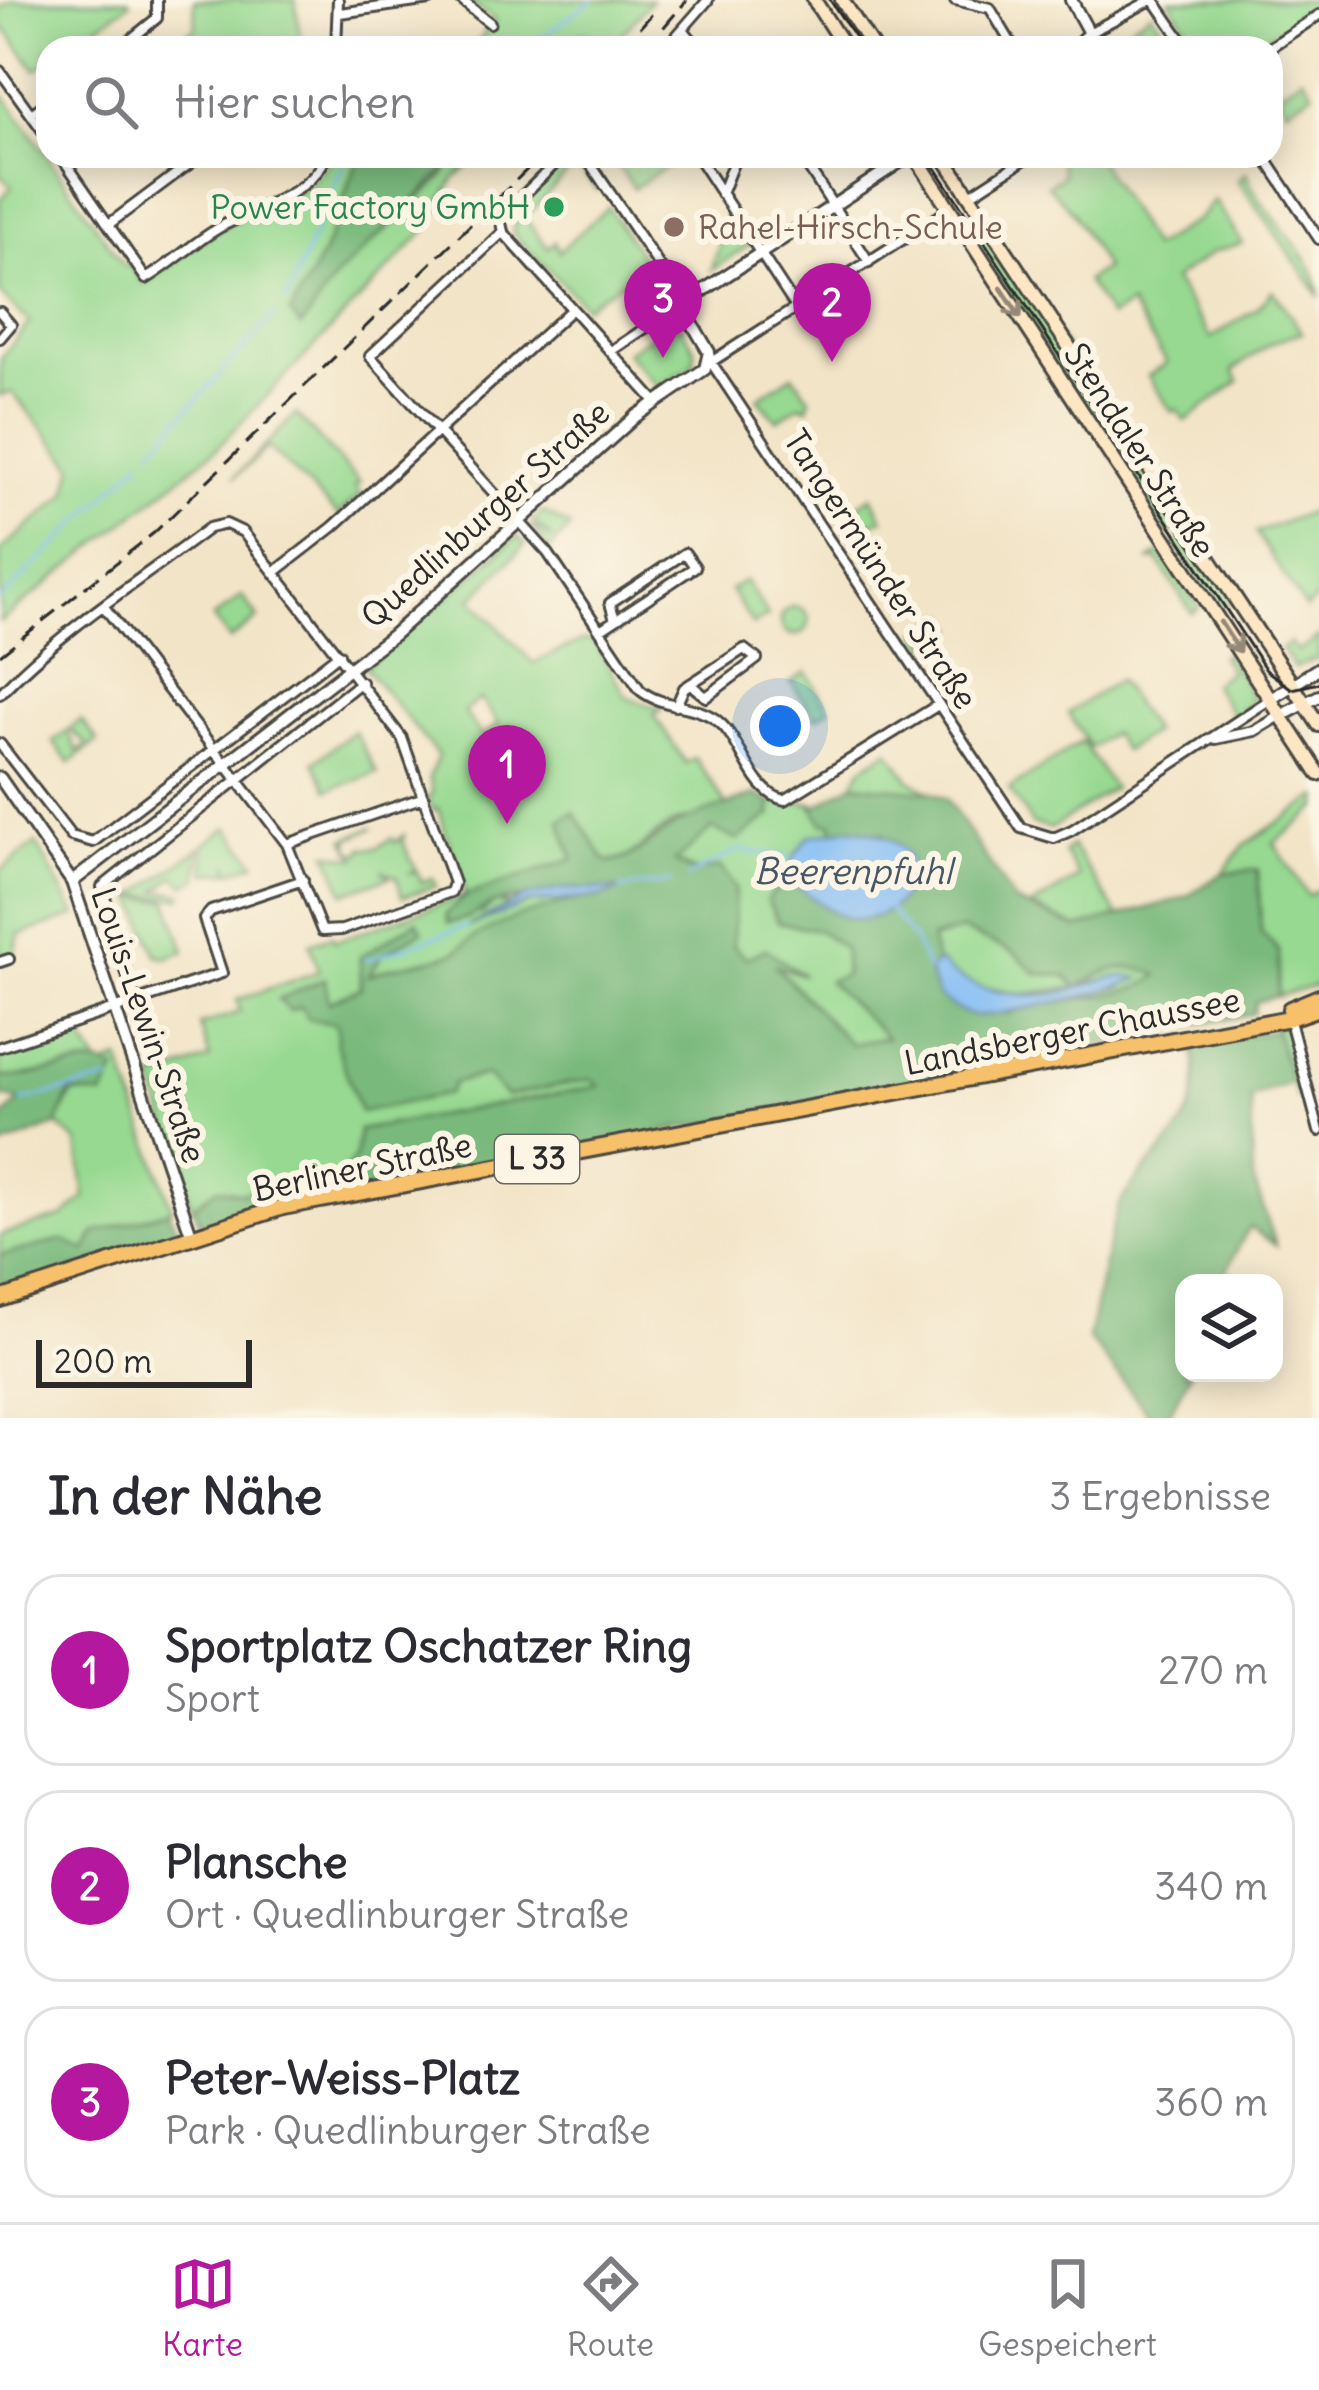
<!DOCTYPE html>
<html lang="de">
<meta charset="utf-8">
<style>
:root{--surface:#fff;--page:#f2f2f3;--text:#2b2b33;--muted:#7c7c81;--line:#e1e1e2;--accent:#b5179e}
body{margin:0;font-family:Delius,sans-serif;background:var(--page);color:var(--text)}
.controls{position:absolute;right:36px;bottom:36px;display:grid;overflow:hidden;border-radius:24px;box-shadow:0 6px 30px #0003}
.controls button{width:108px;height:108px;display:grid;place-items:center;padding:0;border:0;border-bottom:3px solid var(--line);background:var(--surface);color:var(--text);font:60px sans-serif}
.scale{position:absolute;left:36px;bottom:30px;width:216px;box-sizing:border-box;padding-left:12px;border:6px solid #2b2b2b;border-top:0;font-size:33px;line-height:42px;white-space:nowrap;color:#2b2b2b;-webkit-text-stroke:9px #fcf5e5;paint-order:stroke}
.you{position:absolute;left:780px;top:726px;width:42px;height:42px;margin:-30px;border:9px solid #fff;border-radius:50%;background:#1a73e8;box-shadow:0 0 0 18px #1a73e833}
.badge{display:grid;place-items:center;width:78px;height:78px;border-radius:50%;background:var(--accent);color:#fff;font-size:39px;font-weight:700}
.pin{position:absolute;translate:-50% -99px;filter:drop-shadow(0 3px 6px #0008)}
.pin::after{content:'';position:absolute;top:63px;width:42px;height:36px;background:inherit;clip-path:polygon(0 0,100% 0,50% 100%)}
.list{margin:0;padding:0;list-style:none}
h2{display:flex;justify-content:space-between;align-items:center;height:156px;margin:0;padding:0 48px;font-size:51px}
h2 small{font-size:39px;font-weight:400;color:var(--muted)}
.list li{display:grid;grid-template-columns:78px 1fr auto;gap:36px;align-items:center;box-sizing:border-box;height:192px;margin:0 24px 24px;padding:0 24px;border:3px solid var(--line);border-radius:36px}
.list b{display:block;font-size:45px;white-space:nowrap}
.list p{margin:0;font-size:39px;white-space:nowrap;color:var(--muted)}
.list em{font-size:39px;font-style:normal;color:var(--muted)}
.icon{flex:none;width:66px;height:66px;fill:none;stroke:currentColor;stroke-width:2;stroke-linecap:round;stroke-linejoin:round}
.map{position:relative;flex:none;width:1319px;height:1418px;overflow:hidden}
.search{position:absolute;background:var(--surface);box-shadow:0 6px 30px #0003;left:36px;right:36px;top:36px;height:132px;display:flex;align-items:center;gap:30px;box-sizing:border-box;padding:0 42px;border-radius:36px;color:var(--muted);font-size:45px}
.sheet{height:804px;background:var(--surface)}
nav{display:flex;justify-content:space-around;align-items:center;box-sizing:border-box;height:168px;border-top:3px solid var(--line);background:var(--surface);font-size:33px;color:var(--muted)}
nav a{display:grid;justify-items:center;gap:6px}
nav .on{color:var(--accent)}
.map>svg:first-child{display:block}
</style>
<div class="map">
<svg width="1319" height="1418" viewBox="0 0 1319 1418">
<rect width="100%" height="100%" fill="#fcf5e5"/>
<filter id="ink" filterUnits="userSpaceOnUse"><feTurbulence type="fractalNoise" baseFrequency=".00833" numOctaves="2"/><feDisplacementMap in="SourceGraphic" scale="24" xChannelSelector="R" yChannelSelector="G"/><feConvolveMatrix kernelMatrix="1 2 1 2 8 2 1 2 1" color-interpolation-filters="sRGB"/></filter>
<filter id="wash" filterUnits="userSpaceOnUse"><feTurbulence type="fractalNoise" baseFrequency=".004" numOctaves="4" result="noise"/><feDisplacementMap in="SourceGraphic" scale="48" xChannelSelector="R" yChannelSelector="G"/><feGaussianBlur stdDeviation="2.7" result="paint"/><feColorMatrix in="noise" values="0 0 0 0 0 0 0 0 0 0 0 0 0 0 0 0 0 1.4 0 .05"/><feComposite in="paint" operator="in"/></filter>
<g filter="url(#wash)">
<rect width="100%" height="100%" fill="#f2e4c7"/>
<path fill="#97d991" stroke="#61825e" stroke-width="3" fill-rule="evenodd" d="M12 0H129L130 3 67 48H48V62L36 70 0 22V8Z
M194 0H295L302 47 190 48 195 44 187 33 196 27Z
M466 0H651L610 48H580L590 37 583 33 573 38 572 48H473L495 20Z
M1169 0H1319V3L1251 48H1200Z
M1151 12 1176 47H1099L1150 13Z
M1302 76 1313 92 1287 109 1277 93Z
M0 89 125 267 130 265 143 283C171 268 194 243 221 228 256 209 316 197 330 156H359L323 254 290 313 312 311 336 276 438 182 446 173 440 156H470L471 164 454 179 426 230 217 448 0 622V551L67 494 74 466 12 392 0 396 1 358 30 322 0 294V199L12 187 0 175Z
M572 156H577L598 191 581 171 571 169 525 218 548 248 555 242 559 251 608 207 647 265 585 306 513 234 516 210Z
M610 156H670L674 162 634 188Z
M1058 156H1096L1152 248 1199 218 1214 200 1242 243 1213 252 1173 280 1211 338 1258 308 1273 290 1302 333C1277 336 1256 354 1233 370L1239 381 1185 421 1177 409 1172 412 1148 376 1167 363 1130 305 1110 317 1086 281 1105 268 1072 211 1048 185 1063 175Z
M1246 173C1258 212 1317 254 1319 295L1238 180Z
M728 214 748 246 712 270Z
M986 228 1184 525 1167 535 971 237Z
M676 319 695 349 694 364 658 387 626 352Z
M793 375 810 398 808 408 800 405 777 420 758 398Z
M296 414 360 483 355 487 361 495 338 515 268 447 234 478Z
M872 496 883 519 847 530 840 518Z
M1311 511 1319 525V596L1306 609 1256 533Z
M543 512 570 527 550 550 530 525 553 539 533 521Z
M1190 534 1234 600 1220 609 1173 544Z
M517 536 525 545 472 599 533 663 584 640 595 642 627 698 662 709 654 715 686 763 695 758 728 807C712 814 697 816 681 821 653 828 638 862 606 862L575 813 574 859 467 895 481 914 495 902 510 905 472 924 530 903 578 899 475 936 453 954 365 978 383 954 422 931 416 921 360 957 361 988 328 1002 324 979 279 999 301 1006 308 1019 337 1024 453 1083 487 1075 506 1096 591 1079 600 1086 359 1130 355 1158 331 1187 314 1175 242 1193 217 1188 192 1207 153 1079 210 1059 200 1025 240 1012 237 1000 319 971 310 943 332 936 335 941 466 895 438 809 433 810 428 797 433 793 429 778 438 756 365 667ZM480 699 499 724 482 736 464 712Z
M1164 550 1199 608 1192 613 1157 559 1148 561Z
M745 580 768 616 753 625 730 590Z
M242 596 258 618 230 640 213 618Z
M781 621a14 14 0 1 1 28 0a14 14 0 1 1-28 0Z
M947 614 956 628 928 647 918 633Z
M1319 637V658L1294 668 1281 649 1290 643 1297 652Z
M1227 652 1254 701 1234 717 1212 684 1230 671 1221 656Z
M806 672 830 709 816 718 791 682Z
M1118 680 1153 732 1124 751 1112 733 1090 748 1068 713Z
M81 720 98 741 70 763 53 742 67 731 78 752 87 744 69 729Z
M354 731 377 773 328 790 314 762Z
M1082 741 1113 788 1051 829 1032 824 1009 789Z
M889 750 910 780 931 792 853 784 862 768Z
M1319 796V807L1274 843 1308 896 1319 890V985L1278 996 1279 951 1261 932 1258 871 1223 873 1244 845Z
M772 802 810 803 823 822 832 823 833 832C799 838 801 851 789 877 785 885 773 894 767 900L778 922 818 930 844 948 845 975 829 981 889 1037 850 1044 774 964 796 972 766 949 746 958 733 946 735 887 674 862 712 828 771 815Z
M228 827 256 863 233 871 228 864 230 872 206 873 204 845Z
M374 827 349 839 351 851 361 853 362 848H377L392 838 395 842 405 834 402 840 416 870 411 873H418L421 882 433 878 436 886 402 897 397 877 382 870 390 877 344 893 328 853 357 858 345 839Z
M36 843 76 916 19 935 15 954 0 960V871Z
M1072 846 1119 917 1078 928 1032 906 1079 877 1064 852Z
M200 848 198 879 185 885 175 876 158 890 183 894 181 898 136 895Z
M134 898 168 900 185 951 166 958 157 955Z
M962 930 1013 952 1036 973 1066 976 1077 986C1106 969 1126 962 1159 974L1140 991 1053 999 1123 987 1093 981 1086 986 1022 994 973 986 936 963 930 941Z
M1273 1025 1288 1027 1304 1096 1297 1098Z
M77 1031 98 1063C64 1066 34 1078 0 1077V1056Z
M120 1060 172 1209 96 1233 86 1252 0 1256V1235L63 1217 85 1198 78 1142 57 1125C70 1093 85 1070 120 1060Z"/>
<path fill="#79b97b" stroke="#527253" stroke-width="3" fill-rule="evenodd" d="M360 156H460L337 276 301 327 290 313 323 254Z
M853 784 931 792 947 799 1015 902 1078 928 1186 897 1223 873 1258 870 1261 932 1279 951 1278 996 1255 1002 1254 1013 1247 1015 201 1224 192 1207 217 1188 242 1193 314 1175 331 1187 355 1158 359 1130 599 1086 591 1079 506 1096 486 1075 453 1083 448 1094 360 1112 337 1046V1024L308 1019 301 1007 290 1011 279 999 325 979 329 1002 361 988 360 957 417 921 422 931 383 954 368 976C395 963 421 964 450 954 459 951 465 943 473 938 507 917 562 901 601 897 572 897 517 895 493 904 476 911 468 921 448 923L446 914 467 895 573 859 560 820 574 812 606 862C632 862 653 839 675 825 688 817 736 803 757 794L771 803V815L737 840 712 828 675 862 692 872 720 867 735 887 733 946 747 958 766 949 803 975 774 965 850 1044 887 1038 828 981 845 975 844 948 818 930 778 922 767 899 789 877 837 914 871 916 913 885 883 833 833 832 832 823H823L810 803 818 805ZM962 930 1013 952 1036 973 1066 976 1077 987C1105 970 1126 960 1158 975 1130 1003 1052 995 1008 1014L928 970 936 963 931 938Z
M1275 1030 1292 1082 1251 1097 1253 1178 1276 1245 1249 1227 1220 1283H1184V1373H1191L1167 1418 1151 1417 1088 1338C1095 1312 1111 1219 1120 1203 1157 1143 1210 1130 1193 1045Z
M98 1063 116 1071 103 1096 70 1092 57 1125 0 1147V1120L20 1101 0 1096V1077C34 1078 64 1066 98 1063Z
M167 1211 180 1232 0 1296V1256L6 1254 63 1240 86 1251 95 1233Z"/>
<path fill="#84bdf5" stroke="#587490" stroke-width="3" d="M848 828C963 837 899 944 837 914 820 906 805 891 790 881L793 857 809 836Z
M560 889H622L601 897 530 903 466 927 526 897Z
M939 962C974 996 1038 1003 1084 986 1106 979 1116 973 1140 978 1121 989 988 1020 970 1015 957 1011 946 1003 937 995L928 970Z"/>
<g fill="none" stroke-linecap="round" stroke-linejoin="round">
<path stroke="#84bdf5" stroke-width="3" d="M526 48 593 0
M286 301 347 156
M152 449 273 316
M0 600 142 460
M687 877 738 850 793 857
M620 889 671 882
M888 908 913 938 928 970
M366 960 467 926
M21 1101 110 1080"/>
</g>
</g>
<g filter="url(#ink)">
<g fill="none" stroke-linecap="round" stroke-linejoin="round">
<g stroke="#494742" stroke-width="14">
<path id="minor" d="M461 0 490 23
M955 0 990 8
M1154 0 1187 48
M990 8 1014 48
M340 13 430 0
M683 29 698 48
M1089 33 1151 0
M120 48 157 18V0
M336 48 338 0
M666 48 708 0
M1269 48 1319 15
M0 71 48 138
M31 114 48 102
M61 156 146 279C171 264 192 244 217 229 250 209 312 196 326 156
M585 156 687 307
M697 156 797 309
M801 156 869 262
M1264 156 1319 239
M721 194 736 156
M970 195 1030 156
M109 224 200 156
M503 232 370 356 548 553 640 690C663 709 697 703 719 722 743 742 751 793 785 800L938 705
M503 232 656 402
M503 232 500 218 563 156
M0 312 11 325 0 338
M611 351 674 309 686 308
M711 362 1021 828 1054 838 1072 830 1269 700
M711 362 949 210
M275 572 333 527 572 309
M600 630 695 567 685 553 610 603 615 620
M0 694C60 631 140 580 209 528L226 524 243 532 402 738 454 883 451 892 342 930 322 931 287 844 105 608
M676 706 684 688 744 649 757 659 706 697 690 684
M1216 739 1255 731 1280 716
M0 744 71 836 93 842 339 654
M287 844 424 797
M0 962 9 959
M135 1002 102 887 361 682
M1289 1017 1319 1131
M0 1047 222 973 204 919 211 911 303 880"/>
</g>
<g stroke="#494742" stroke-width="16">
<path id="tertiary" d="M1071 0 1089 33 1074 48
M1271 699 1319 668
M1281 716 1319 696
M0 778 72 882 192 1237
M72 882 393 635 636 416 705 369 709 352 686 313 695 296 909 156"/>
</g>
<g stroke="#494742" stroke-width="18">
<path id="secondary" d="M814 0 845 48
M842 0 873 48
M915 156 1319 774
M943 156 1319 725"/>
</g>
<g stroke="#494742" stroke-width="20">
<path id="primary" d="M1290 1009 1319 997
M0 1299 283 1207 1290 1018 1319 1008"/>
</g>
<use href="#minor" stroke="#fff" stroke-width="8"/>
<use href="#tertiary" stroke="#fff" stroke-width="10"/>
<use href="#secondary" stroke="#fce6c4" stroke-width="12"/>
<use href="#primary" stroke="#f7c06b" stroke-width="14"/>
<path stroke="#2b2b2b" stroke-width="3" d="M830 0 862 48
M928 156 1266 670 1292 689 1319 683"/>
<path stroke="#2b2b2b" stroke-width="3" stroke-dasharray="18 9" stroke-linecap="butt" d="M622 48 652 14
M646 48 687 0
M0 655 155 532 541 156"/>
</g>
<defs><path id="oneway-shaft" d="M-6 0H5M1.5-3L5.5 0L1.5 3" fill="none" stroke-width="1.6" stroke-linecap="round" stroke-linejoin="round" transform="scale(3)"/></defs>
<g stroke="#948878">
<use href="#oneway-shaft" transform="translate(1011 303) rotate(57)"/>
<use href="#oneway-shaft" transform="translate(1230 637) rotate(57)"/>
</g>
</g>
<circle fill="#2e9e5b" stroke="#fcf5e5" stroke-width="4.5" cx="554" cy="207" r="12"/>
<circle fill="#8d6e63" stroke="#fcf5e5" stroke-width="4.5" cx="674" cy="227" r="12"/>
<g text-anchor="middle" stroke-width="12" stroke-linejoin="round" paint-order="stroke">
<rect fill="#fcf5e5" stroke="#6a6863" stroke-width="3" x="495" y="1135" width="84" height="48" rx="9"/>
<g font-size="30" font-weight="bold" fill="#2b2b2b">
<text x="537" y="1169">L 33</text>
</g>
<g font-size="33" fill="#27864d" stroke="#fcf5e5" text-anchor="end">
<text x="530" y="219">Power Factory GmbH</text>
</g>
<g font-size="33" fill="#785e54" stroke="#fcf5e5" text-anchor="start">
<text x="698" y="239">Rahel-Hirsch-Schule</text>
</g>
<g font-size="33" fill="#2b2b2b" stroke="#fcf5e5">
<text transform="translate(1140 450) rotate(57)" y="12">Stendaler Straße</text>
<text transform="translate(485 514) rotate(-42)" y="12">Quedlinburger Straße</text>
<text transform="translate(881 569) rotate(57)" y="12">Tangermünder Straße</text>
<text transform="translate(149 1025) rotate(71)" y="12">Louis-Lewin-Straße</text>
<text transform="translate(1072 1031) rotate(-11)" y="12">Landsberger Chaussee</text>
<text transform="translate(362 1167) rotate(-12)" y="12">Berliner Straße</text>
</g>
<g font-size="36" font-style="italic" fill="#465768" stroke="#fcf5e5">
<text x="853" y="884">Beerenpfuhl</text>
</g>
</g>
</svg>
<div class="controls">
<button><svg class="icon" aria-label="layers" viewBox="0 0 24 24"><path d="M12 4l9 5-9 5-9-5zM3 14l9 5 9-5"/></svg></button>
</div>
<div class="scale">200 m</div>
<div class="you"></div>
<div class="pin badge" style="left:507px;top:824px">1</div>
<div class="pin badge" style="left:832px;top:362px">2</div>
<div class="pin badge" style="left:663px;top:358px">3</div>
<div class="search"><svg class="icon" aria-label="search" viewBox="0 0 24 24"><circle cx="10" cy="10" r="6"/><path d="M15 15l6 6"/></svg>Hier suchen</div>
</div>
<section class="sheet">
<h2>In der Nähe<small>3 Ergebnisse</small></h2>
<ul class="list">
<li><span class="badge">1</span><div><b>Sportplatz Oschatzer Ring</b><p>Sport</p></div><em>270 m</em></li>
<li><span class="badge">2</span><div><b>Plansche</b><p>Ort · Quedlinburger Straße</p></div><em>340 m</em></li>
<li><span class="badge">3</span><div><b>Peter-Weiss-Platz</b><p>Park · Quedlinburger Straße</p></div><em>360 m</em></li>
</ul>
</section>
<nav>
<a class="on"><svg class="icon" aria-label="map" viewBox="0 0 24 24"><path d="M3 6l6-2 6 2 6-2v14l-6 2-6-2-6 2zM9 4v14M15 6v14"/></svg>Karte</a>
<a><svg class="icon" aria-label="directions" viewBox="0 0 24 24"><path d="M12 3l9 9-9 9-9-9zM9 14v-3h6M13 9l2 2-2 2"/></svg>Route</a>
<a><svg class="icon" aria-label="saved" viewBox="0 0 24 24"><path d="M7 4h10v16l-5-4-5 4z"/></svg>Gespeichert</a>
</nav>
